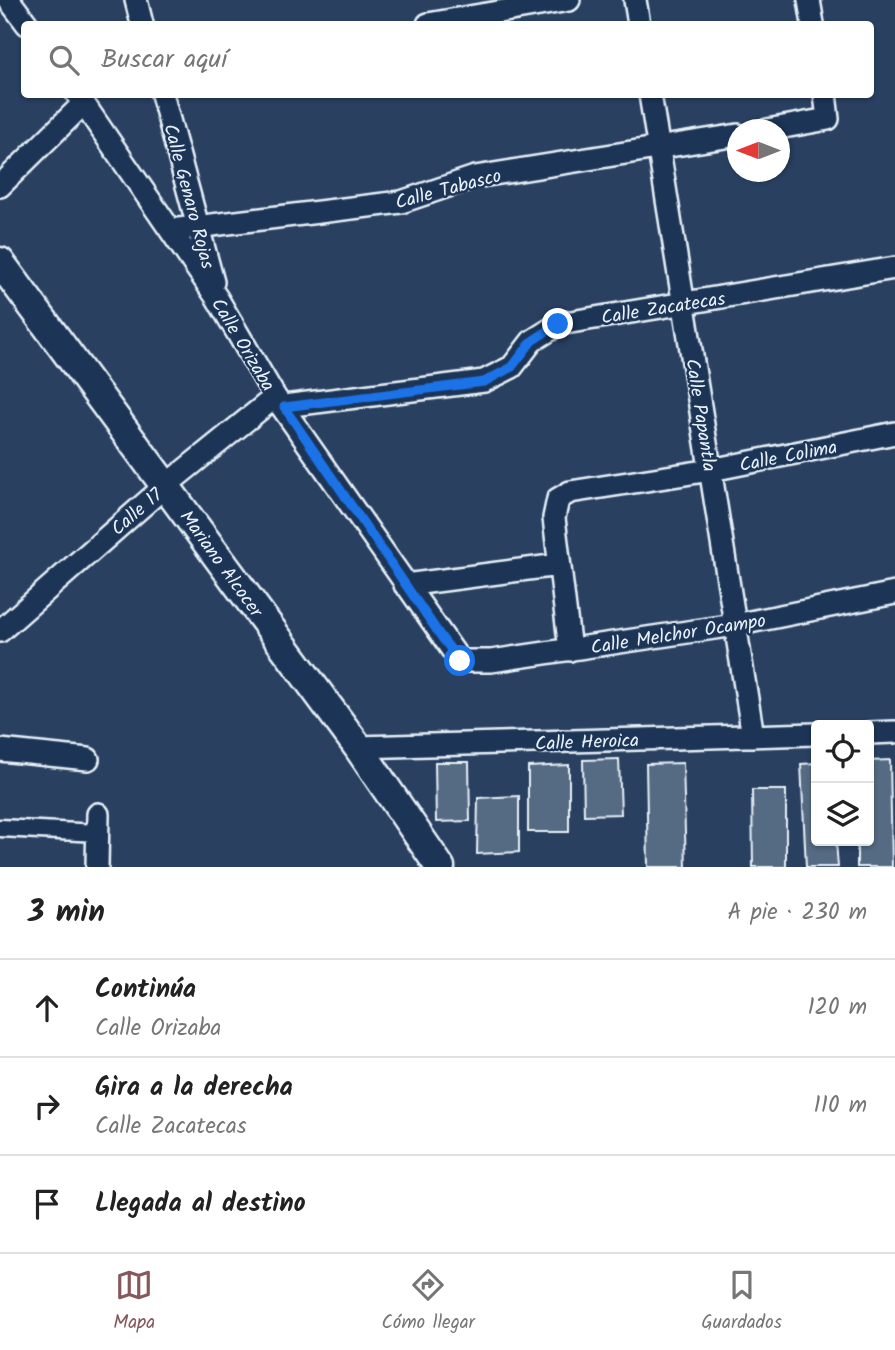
<!DOCTYPE html>
<html lang="es">
<meta charset="utf-8">
<style>
:root{--surface:#fff;--page:#f2f2f2;--text:#222;--muted:#767676;--line:#e0e0e0;--accent:#85585c}
body{margin:0;font-family:Kalam,sans-serif;background:var(--page);color:var(--text)}
.controls{position:absolute;right:21px;bottom:21px;display:grid;overflow:hidden;border-radius:7px;box-shadow:0 2px 5px #0004}
.controls button{width:63px;height:63px;display:grid;place-items:center;padding:0;border:0;border-bottom:2px solid var(--line);background:var(--surface);color:var(--text);font:35px sans-serif}
.compass{position:absolute;left:727px;top:119px;width:63px;height:63px;border-radius:50%;background:var(--surface);box-shadow:0 2px 5px #0004;rotate:270deg}
.stop{position:absolute;width:21px;height:21px;margin:-16px;border:5px solid #1a73e8;border-radius:50%;background:#fff}
.stop.end{background:#1a73e8;border-color:#fff;box-shadow:0 2px 7px #0008}
.list{margin:0;padding:0;list-style:none}
h2{display:flex;justify-content:space-between;align-items:center;height:91px;margin:0;padding:0 28px;font-size:30px}
h2 small{font-size:23px;font-weight:400;color:var(--muted)}
.list li{display:grid;grid-template-columns:46px 1fr auto;gap:21px;align-items:center;box-sizing:border-box;height:98px;padding:0 28px;border-top:2px solid var(--line)}
.list b{display:block;font-size:26px;white-space:nowrap}
.list p{margin:0;font-size:23px;white-space:nowrap;color:var(--muted)}
.list em{font-size:23px;font-style:normal;color:var(--muted)}
.icon{flex:none;width:38px;height:38px;fill:none;stroke:currentColor;stroke-width:2;stroke-linecap:round;stroke-linejoin:round}
.map{position:relative;flex:none;width:895px;height:867px;overflow:hidden}
.search{position:absolute;background:var(--surface);box-shadow:0 2px 5px #0004;left:21px;right:21px;top:21px;height:77px;display:flex;align-items:center;gap:18px;box-sizing:border-box;padding:0 24px;border-radius:7px;color:var(--muted);font-size:26px}
.sheet{height:385px;background:var(--surface)}
nav{display:flex;justify-content:space-around;align-items:center;box-sizing:border-box;height:98px;border-top:2px solid var(--line);background:var(--surface);font-size:19px;color:var(--muted)}
nav a{display:grid;justify-items:center;gap:4px}
nav .on{color:var(--accent)}
.map>svg:first-child{display:block}
</style>
<div class="map">
<svg width="895" height="867" viewBox="0 0 895 867">
<rect width="100%" height="100%" fill="#294061"/>
<filter id="ink" filterUnits="userSpaceOnUse"><feTurbulence type="fractalNoise" baseFrequency=".0143" numOctaves="2"/><feDisplacementMap in="SourceGraphic" scale="14" xChannelSelector="R" yChannelSelector="G"/><feConvolveMatrix kernelMatrix="1 2 1 2 8 2 1 2 1" color-interpolation-filters="sRGB"/></filter>
<g filter="url(#ink)">
<path fill="#556a83" stroke="#e8f1f8" stroke-width="2" d="M619 759 621 814 584 815 583 760Z
M890 760 892 867H857V841H869V761Z
M435 762H469L470 821 436 822Z
M683 763 686 867H648L646 764Z
M816 763V841H836L838 867H806L801 764Z
M569 765V832H528V767Z
M752 790H786V867H753Z
M519 796V852L477 854 478 798Z"/>
<g fill="none" stroke-linecap="round" stroke-linejoin="round">
<g stroke="#e8f1f8" stroke-width="21">
<path id="pedestrian" d="M0 828 98 833"/>
</g>
<g stroke="#e8f1f8" stroke-width="26">
<path id="minor" d="M9 0 27 24
M136 0 142 24
M635 0 639 24
M809 0 813 24
M428 24 569 0
M77 94 217 298 275 397 460 661H491L735 625 895 593
M162 94 213 282
M650 94 753 736
M767 130 828 119 825 94
M0 186 83 104
M171 230 401 202 475 177 738 135
M284 406 484 381 512 367 532 341 559 324 895 268
M405 585 559 565
M0 631 165 486 275 397
M570 650 554 518 558 499 570 492 711 470 895 433
M869 733 895 732
M358 747 816 734
M0 750 88 759
M97 867 98 814"/>
</g>
<g stroke="#e8f1f8" stroke-width="33">
<path id="secondary" d="M0 262 358 747 440 867"/>
</g>
<use href="#pedestrian" stroke="#1d3557" stroke-width="16"/>
<use href="#minor" stroke="#1d3557" stroke-width="21"/>
<use href="#secondary" stroke="#1d3557" stroke-width="28"/>
</g>
</g>
<g fill="none" stroke-linecap="round" stroke-linejoin="round" filter="url(#ink)">
<path stroke="#1a73e8" stroke-width="9" d="M460 661 442 638 284 407 484 382 512 367 532 341 558 324"/>
</g>
<g text-anchor="middle" stroke-width="5" stroke-linejoin="round" paint-order="stroke">
<g font-size="19" fill="#e8f1f8" stroke="#1d3557">
<text transform="translate(448 188) rotate(-15)" y="7">Calle Tabasco</text>
<text transform="translate(190 196) rotate(75)" y="7">Calle Genaro Rojas</text>
<text transform="translate(663 307) rotate(-9)" y="7">Calle Zacatecas</text>
<text transform="translate(244 344) rotate(59)" y="7">Calle Orizaba</text>
<text transform="translate(702 415) rotate(81)" y="7">Calle Papantla</text>
<text transform="translate(788 455) rotate(-11)" y="7">Calle Colima</text>
<text transform="translate(136 511) rotate(-41)" y="7">Calle 17</text>
<text transform="translate(222 563) rotate(54)" y="7">Mariano Alcocer</text>
<text transform="translate(678 633) rotate(-9)" y="7">Calle Melchor Ocampo</text>
<text transform="translate(587 741) rotate(-2)" y="7">Calle Heroica</text>
</g>
</g>
</svg>
<div class="controls">
<button><svg class="icon" aria-label="locate" viewBox="0 0 24 24"><circle cx="12" cy="12" r="6"/><path d="M12 2v4M12 18v4M2 12h4M18 12h4"/></svg></button>
<button><svg class="icon" aria-label="layers" viewBox="0 0 24 24"><path d="M12 4l9 5-9 5-9-5zM3 14l9 5 9-5"/></svg></button>
</div>
<svg class="compass" viewBox="-18 -18 36 36"><path d="M0-13l5 13h-10z" fill="#e53935"/><path d="M0 13l5-13h-10z" fill="#767676"/></svg>
<div class="stop" style="left:460px;top:661px"></div>
<div class="stop end" style="left:558px;top:324px"></div>
<div class="search"><svg class="icon" aria-label="search" viewBox="0 0 24 24"><circle cx="10" cy="10" r="6"/><path d="M15 15l6 6"/></svg>Buscar aquí</div>
</div>
<section class="sheet">
<h2>3 min<small>A pie · 230 m</small></h2>
<ul class="list">
<li><svg class="icon" aria-label="ahead" viewBox="0 0 24 24"><path d="M12 20V5M6 11l6-6 6 6"/></svg><div><b>Continúa</b><p>Calle Orizaba</p></div><em>120 m</em></li>
<li><svg class="icon" aria-label="right" viewBox="0 0 24 24"><path d="M7 20v-9h11M14 6l5 5-5 5"/></svg><div><b>Gira a la derecha</b><p>Calle Zacatecas</p></div><em>110 m</em></li>
<li><svg class="icon" aria-label="arrive" viewBox="0 0 24 24"><path d="M6 21V4h12l-3 4 3 4H6"/></svg><div><b>Llegada al destino</b></div></li>
</ul>
</section>
<nav>
<a class="on"><svg class="icon" aria-label="map" viewBox="0 0 24 24"><path d="M3 6l6-2 6 2 6-2v14l-6 2-6-2-6 2zM9 4v14M15 6v14"/></svg>Mapa</a>
<a><svg class="icon" aria-label="directions" viewBox="0 0 24 24"><path d="M12 3l9 9-9 9-9-9zM9 14v-3h6M13 9l2 2-2 2"/></svg>Cómo llegar</a>
<a><svg class="icon" aria-label="saved" viewBox="0 0 24 24"><path d="M7 4h10v16l-5-4-5 4z"/></svg>Guardados</a>
</nav>
